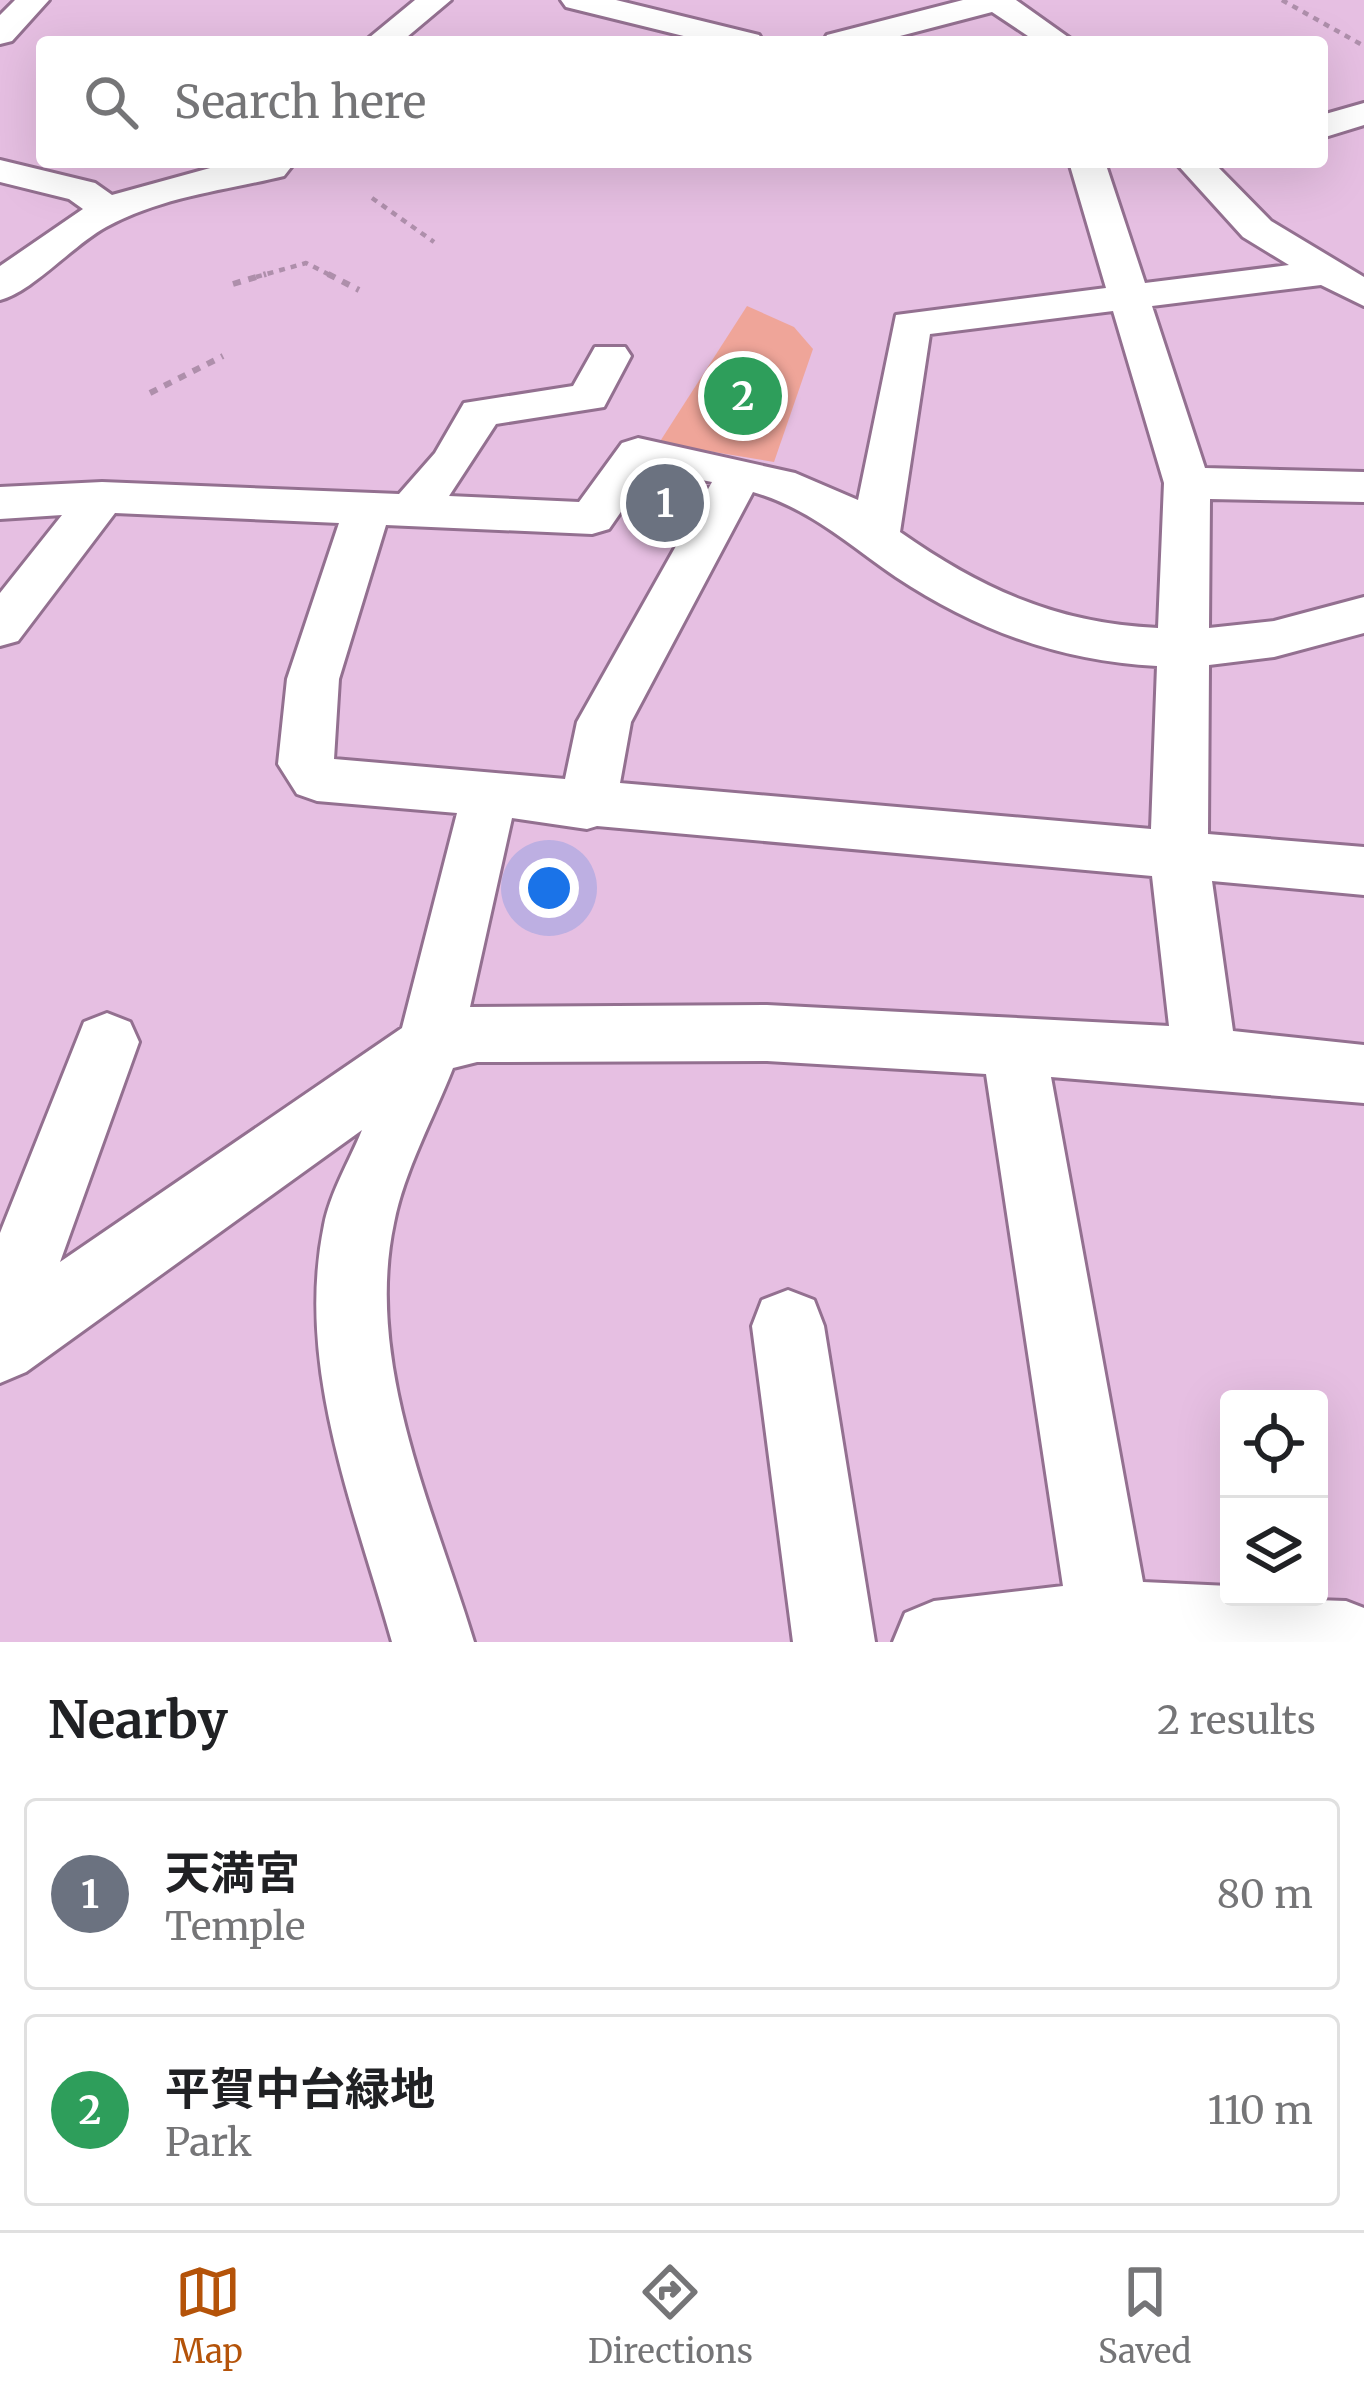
<!DOCTYPE html>
<meta charset="utf-8">
<style>
:root{--surface:#fff;--page:#f2f2f2;--text:#202124;--muted:#757577;--line:#e0e0e0;--accent:#b45309}
body{margin:0;font-family:Merriweather,"Noto Sans JP",serif;background:var(--page);color:var(--text)}
.controls{position:absolute;right:36px;bottom:36px;display:grid;overflow:hidden;border-radius:12px;box-shadow:0 12px 48px #0002}
.controls button{width:108px;height:108px;display:grid;place-items:center;padding:0;border:0;border-bottom:3px solid var(--line);background:var(--surface);color:var(--text);font:60px sans-serif}
.you{position:absolute;left:549px;top:888px;width:42px;height:42px;margin:-30px;border:9px solid #fff;border-radius:50%;background:#1a73e8;box-shadow:0 0 0 18px #1a73e833}
.badge{display:grid;place-items:center;width:78px;height:78px;border-radius:50%;background:var(--accent);color:#fff;font-size:39px;font-weight:700}
.pin{position:absolute;translate:-50% -50%;border:6px solid #fff;box-shadow:0 3px 12px #0006}
.list{margin:0;padding:0;list-style:none}
h2{display:flex;justify-content:space-between;align-items:center;height:156px;margin:0;padding:0 48px;font-size:51px}
h2 small{font-size:39px;font-weight:400;color:var(--muted)}
.list li{display:grid;grid-template-columns:78px 1fr auto;gap:36px;align-items:center;box-sizing:border-box;height:192px;margin:0 24px 24px;padding:0 24px;border:3px solid var(--line);border-radius:12px}
.list b{display:block;font-size:45px;white-space:nowrap}
.list p{margin:0;font-size:39px;white-space:nowrap;color:var(--muted)}
.list em{font-size:39px;font-style:normal;color:var(--muted)}
.icon{flex:none;width:66px;height:66px;fill:none;stroke:currentColor;stroke-width:2;stroke-linecap:round;stroke-linejoin:round}
.map{position:relative;flex:none;width:1364px;height:1642px;overflow:hidden}
.search{position:absolute;background:var(--surface);box-shadow:0 12px 48px #0002;left:36px;right:36px;top:36px;height:132px;display:flex;align-items:center;gap:30px;box-sizing:border-box;padding:0 42px;border-radius:12px;color:var(--muted);font-size:45px}
.sheet{height:588px;background:var(--surface)}
nav{display:flex;justify-content:space-around;align-items:center;box-sizing:border-box;height:168px;border-top:3px solid var(--line);background:var(--surface);font-size:33px;color:var(--muted)}
nav a{display:grid;justify-items:center;gap:6px}
nav .on{color:var(--accent)}
.map>svg:first-child{display:block}
</style>
<div class="map">
<svg width="1364" height="1642" viewBox="0 0 1364 1642">
<rect width="100%" height="100%" fill="#e6bfe2"/>
<path fill="#efa599" d="M747 306 794 327 813 349 774 462 659 443Z"/>
<g fill="none" stroke-linecap="round" stroke-linejoin="round">
<g stroke="#937090" stroke-width="6">
<path id="minor" d="M15 0H49L12 41 0 44V15Z
M415 0H451L401 42H364Z
M561 0H616L759 35 763 42H708L566 7Z
M963 0H1016L1075 42H1037L992 12 877 42H823L827 35Z
M1364 103V125L1322 138V115Z
M0 160 95 183 112 195 232 162H295L284 176C222 191 164 196 106 227 73 245 32 292 0 300V266L83 209 69 199 0 182Z
M1069 162H1105L1145 283 1289 265 1243 237 1175 162H1213L1271 221 1364 277V306L1321 285 1152 306 1205 468 1364 472V502L1210 499 1209 628 1274 621 1364 597V633L1274 657 1209 665 1208 834 1364 847V895L1212 881 1233 1031 1364 1045V1103L1051 1077 1143 1582 1229 1586V1597L1346 1601 1364 1608V1642H893L905 1613 934 1601 1063 1586 986 1074 767 1061 477 1062 453 1068C434 1117 404 1171 394 1223 364 1363 434 1510 474 1642H392C354 1507 295 1366 324 1225 330 1193 350 1160 362 1130L26 1372 0 1383V1233L84 1022 107 1013 130 1022 139 1042 60 1262 402 1028 457 813 317 801 297 794 278 764 287 679 339 523 115 513 18 641 0 646V593L62 515 0 519V487L102 482 399 494 435 453 464 403 573 386 595 347H625L631 356 604 407 496 424 449 496 579 502 622 443 638 438 795 473 858 500 896 315 1106 288ZM1113 311 1164 483 1158 628C1058 624 981 589 900 532L930 334ZM650 470 712 482 577 722 565 779 334 759 339 679 386 525 592 534 609 529ZM753 492C811 509 848 544 896 577 976 630 1060 661 1157 666L1151 829 620 783 631 722ZM512 818 587 829 597 826 1152 876 1169 1026 767 1005 470 1007Z
M788 1290 814 1300 824 1326 875 1642H793L752 1326 762 1300Z"/>
</g>
<path stroke="#ae8fab" stroke-width="4.5" stroke-dasharray="6 6" stroke-linecap="butt" d="M1282 0 1364 46
M372 198 434 242
M256 277 306 263 334 277"/>
<path stroke="#ae8fab" stroke-width="6" stroke-dasharray="8 8" stroke-linecap="butt" d="M328 274 359 290
M233 284 266 274
M150 393 223 356"/>
<use href="#minor" fill="#fff" fill-rule="evenodd"/>
</g>
</svg>
<div class="controls">
<button><svg class="icon" aria-label="locate" viewBox="0 0 24 24"><circle cx="12" cy="12" r="6"/><path d="M12 2v4M12 18v4M2 12h4M18 12h4"/></svg></button>
<button><svg class="icon" aria-label="layers" viewBox="0 0 24 24"><path d="M12 4l9 5-9 5-9-5zM3 14l9 5 9-5"/></svg></button>
</div>
<div class="you"></div>
<div class="pin badge" style="left:665px;top:503px;background:#6b7280">1</div>
<div class="pin badge" style="left:743px;top:396px;background:#2e9e5b">2</div>
<div class="search"><svg class="icon" aria-label="search" viewBox="0 0 24 24"><circle cx="10" cy="10" r="6"/><path d="M15 15l6 6"/></svg>Search here</div>
</div>
<section class="sheet">
<h2>Nearby<small>2 results</small></h2>
<ul class="list">
<li><span class="badge" style="background:#6b7280">1</span><div><b>天満宮</b><p>Temple</p></div><em>80 m</em></li>
<li><span class="badge" style="background:#2e9e5b">2</span><div><b>平賀中台緑地</b><p>Park</p></div><em>110 m</em></li>
</ul>
</section>
<nav>
<a class="on"><svg class="icon" aria-label="map" viewBox="0 0 24 24"><path d="M3 6l6-2 6 2 6-2v14l-6 2-6-2-6 2zM9 4v14M15 6v14"/></svg>Map</a>
<a><svg class="icon" aria-label="directions" viewBox="0 0 24 24"><path d="M12 3l9 9-9 9-9-9zM9 14v-3h6M13 9l2 2-2 2"/></svg>Directions</a>
<a><svg class="icon" aria-label="saved" viewBox="0 0 24 24"><path d="M7 4h10v16l-5-4-5 4z"/></svg>Saved</a>
</nav>
